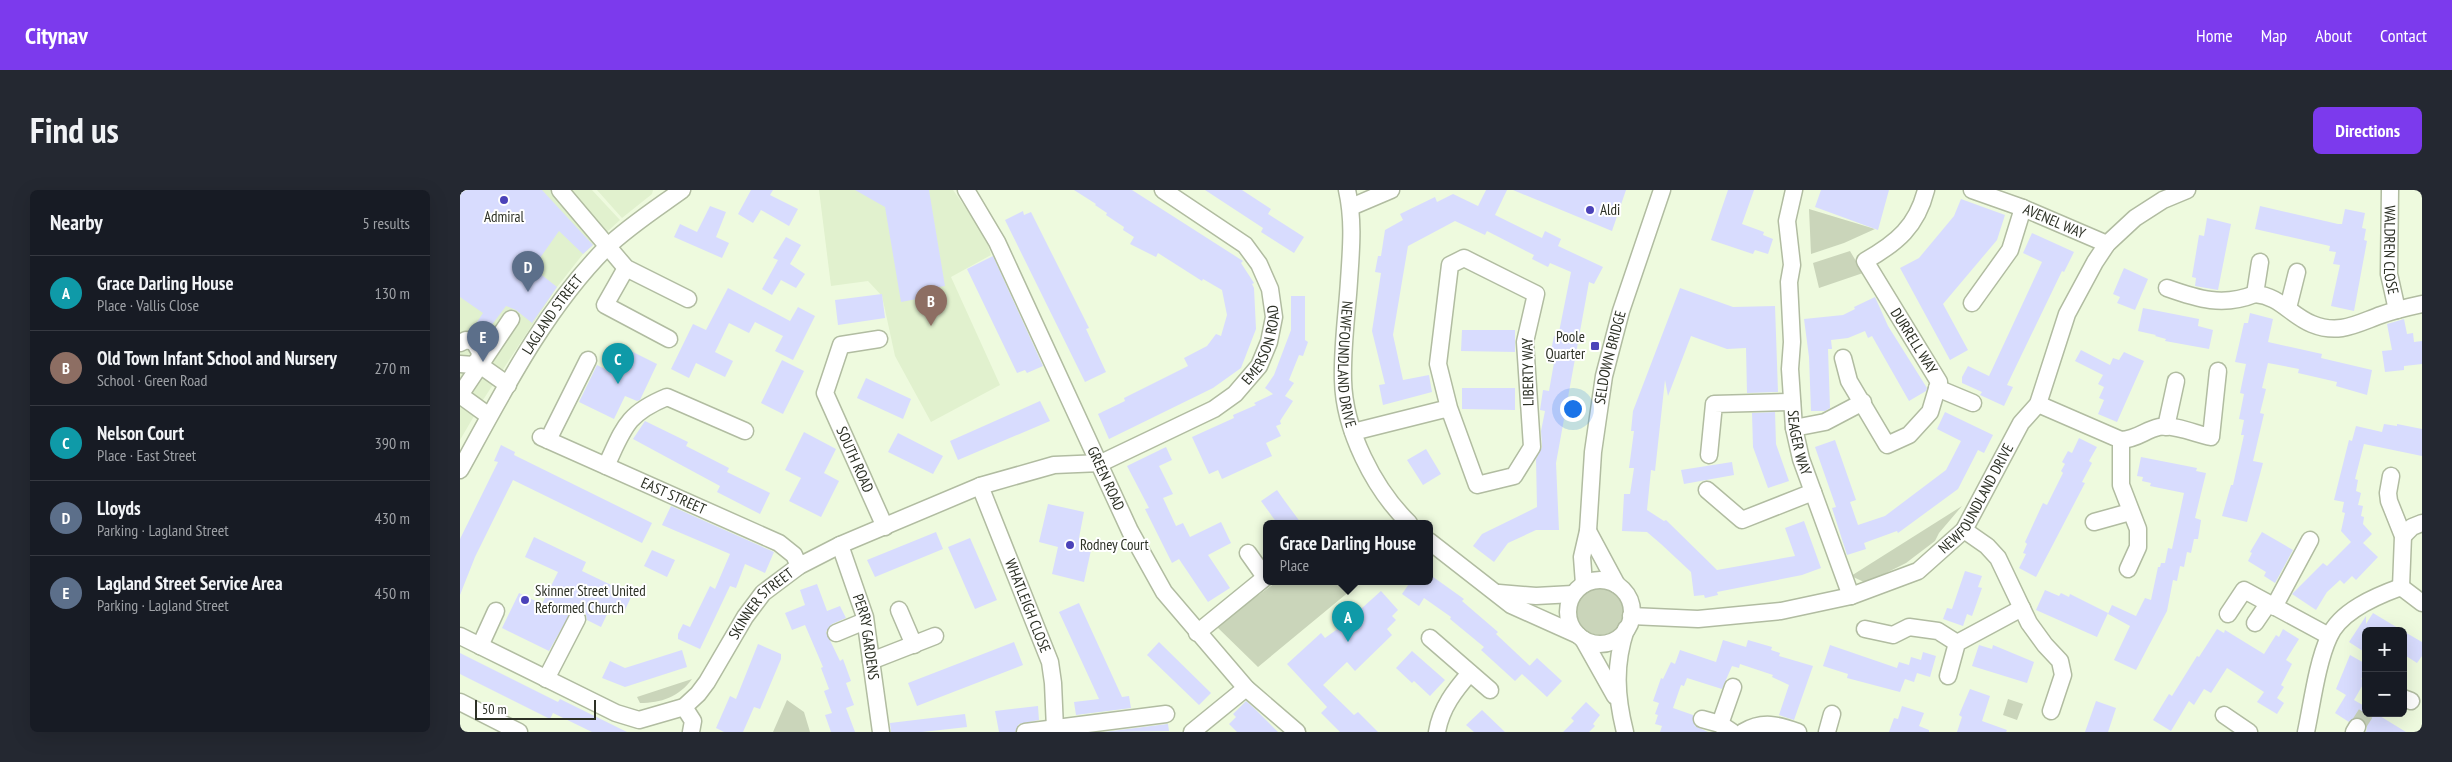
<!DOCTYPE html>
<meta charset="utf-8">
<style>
:root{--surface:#171b24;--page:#242831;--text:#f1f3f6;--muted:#9ea1a6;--line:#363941;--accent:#7c3aed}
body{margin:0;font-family:"PT Sans Narrow",sans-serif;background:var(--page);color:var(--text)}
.controls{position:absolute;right:15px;bottom:15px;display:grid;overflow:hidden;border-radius:8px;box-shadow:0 5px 20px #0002}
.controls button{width:45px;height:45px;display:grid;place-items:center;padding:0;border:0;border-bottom:1px solid var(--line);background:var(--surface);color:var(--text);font:25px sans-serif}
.scale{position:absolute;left:15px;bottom:12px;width:121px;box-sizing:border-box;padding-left:5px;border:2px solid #2d3126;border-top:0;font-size:14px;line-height:18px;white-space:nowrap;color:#2d3126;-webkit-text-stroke:4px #fff;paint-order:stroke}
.you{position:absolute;left:1112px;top:218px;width:18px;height:18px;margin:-12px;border:4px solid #fff;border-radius:50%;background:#1a73e8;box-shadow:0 0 0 8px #1a73e833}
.badge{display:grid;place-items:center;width:32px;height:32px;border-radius:50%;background:var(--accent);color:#fff;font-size:16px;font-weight:700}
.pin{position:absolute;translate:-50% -41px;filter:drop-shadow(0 1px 2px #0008)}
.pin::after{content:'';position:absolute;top:26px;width:18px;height:15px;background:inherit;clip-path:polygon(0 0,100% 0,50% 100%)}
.popup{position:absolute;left:803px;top:330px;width:170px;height:65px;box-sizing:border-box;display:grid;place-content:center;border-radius:8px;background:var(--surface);filter:drop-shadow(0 1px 4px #0005);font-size:16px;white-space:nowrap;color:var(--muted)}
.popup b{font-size:19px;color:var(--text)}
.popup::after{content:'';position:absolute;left:50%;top:100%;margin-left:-10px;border:10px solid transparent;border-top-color:var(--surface)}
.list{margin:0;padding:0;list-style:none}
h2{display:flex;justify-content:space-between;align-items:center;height:65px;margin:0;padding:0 20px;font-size:21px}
h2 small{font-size:16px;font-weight:400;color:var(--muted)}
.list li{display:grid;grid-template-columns:32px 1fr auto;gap:15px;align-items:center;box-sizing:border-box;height:75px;padding:0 20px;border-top:1px solid var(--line)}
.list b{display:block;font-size:19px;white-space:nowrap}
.list p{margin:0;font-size:16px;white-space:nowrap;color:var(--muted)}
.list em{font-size:16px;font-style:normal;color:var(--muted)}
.map{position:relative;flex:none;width:1962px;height:542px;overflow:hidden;border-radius:8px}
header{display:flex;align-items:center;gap:30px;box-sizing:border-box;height:70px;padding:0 25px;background:var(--accent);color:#fff}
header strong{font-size:24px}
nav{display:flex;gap:28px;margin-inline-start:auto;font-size:18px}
.intro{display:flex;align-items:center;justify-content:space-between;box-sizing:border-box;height:120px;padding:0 30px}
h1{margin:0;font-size:35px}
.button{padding:12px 22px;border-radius:8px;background:var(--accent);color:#fff;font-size:18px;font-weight:700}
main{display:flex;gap:30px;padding:0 30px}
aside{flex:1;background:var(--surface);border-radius:8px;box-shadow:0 5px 20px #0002}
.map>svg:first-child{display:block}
</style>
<header>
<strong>Citynav</strong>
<nav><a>Home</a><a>Map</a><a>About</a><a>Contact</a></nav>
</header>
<div class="intro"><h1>Find us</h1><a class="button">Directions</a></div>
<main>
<aside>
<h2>Nearby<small>5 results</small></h2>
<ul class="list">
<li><span class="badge" style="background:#0f9aa8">A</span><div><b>Grace Darling House</b><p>Place · Vallis Close</p></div><em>130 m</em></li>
<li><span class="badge" style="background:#8d6e63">B</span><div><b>Old Town Infant School and Nursery</b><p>School · Green Road</p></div><em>270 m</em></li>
<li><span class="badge" style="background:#0f9aa8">C</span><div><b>Nelson Court</b><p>Place · East Street</p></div><em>390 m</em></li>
<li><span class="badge" style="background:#5c6f8a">D</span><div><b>Lloyds</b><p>Parking · Lagland Street</p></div><em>430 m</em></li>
<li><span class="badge" style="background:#5c6f8a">E</span><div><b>Lagland Street Service Area</b><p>Parking · Lagland Street</p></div><em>450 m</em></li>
</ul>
</aside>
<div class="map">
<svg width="1962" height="542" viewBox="0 0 1962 542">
<rect width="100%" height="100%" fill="#eefade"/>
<path fill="#e1f1ce" d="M0 0H132L160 30 123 64 97 97 21 213 0 198Z
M137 0H193L192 4 162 28Z
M359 0H493L525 45 531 65 491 87 540 195 471 232 435 166 422 106 408 91 371 96Z
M0 208 17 221 0 250Z"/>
<path fill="#cad5ba" d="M1349 19 1415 39 1384 53 1351 64Z
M1390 61 1403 83 1359 98 1353 73Z
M1502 316 1479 343 1475 351 1446 373 1414 389 1404 392 1391 386Z
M818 391H902L798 477 756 436Z
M1116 421a24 24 0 1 1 48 0a24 24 0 1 1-48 0Z
M232 489C219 507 201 513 180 513L177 507Z
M1548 509 1563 514 1557 530 1543 525Z
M327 510 344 522 350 542H313Z"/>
<path fill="#d8dcfe" d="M0 0H82L133 55 123 64 99 41 73 78 97 97 72 133 56 120 46 116 28 140 17 132 23 123 0 107Z
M291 0H313L310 5 338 19 329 36 301 20 293 33 278 24Z
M395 0H469L485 96 472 98 473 106 441 112 425 17Z
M614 0H672L783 71 781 73 794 93 792 94 794 98 796 139 781 178 753 198 649 249 638 224 665 211 664 208 728 176 724 168 747 156 756 144 761 146 767 125 762 100 743 89 742 91 698 63 696 67 670 54 674 47 663 40 664 37 646 25 647 23 635 15 636 14Z
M745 0H782L811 19 808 24 844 47 834 63 801 42 803 38Z
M1026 0H1047L1035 25 1082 48 1085 41 1101 49 1098 56 1143 77 1134 94 1129 92 1096 273 1099 340H1076L1048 353 1034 372 1013 356 1022 344 1077 317 1076 269 1082 257 1081 241 1085 221 1080 220 1083 200 1089 201 1095 167 1090 166 1094 146 1098 147 1111 82 1090 73 1088 77 1072 69 1074 65 1027 41 1025 45 995 31 948 56 933 145 943 190 969 185 972 202 923 215 919 195 925 194 912 141 921 83 915 82 918 66H921L925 40 943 30 940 24 975 7 977 12 993 4 1018 16Z
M1053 0H1166L1152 41Z
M1268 0H1294L1282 34 1304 42 1303 45 1313 49 1308 64 1295 60 1293 64 1251 50Z
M1361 0H1429L1418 40 1355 17Z
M1501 9 1545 25 1537 50 1483 114 1508 160 1490 170 1440 78 1459 68 1494 26Z
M250 16 266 22 256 47 269 53 262 68 214 47 220 34 237 42Z
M1800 16 1878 34H1882L1885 19 1905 23 1902 38 1906 39 1904 50 1907 51 1894 121 1871 116 1880 75 1873 74 1876 62 1869 61 1870 56 1795 39Z
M563 21 564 25 571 22 629 138 626 139 646 182 625 192 545 30Z
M1747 28 1771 34 1758 100 1735 96 1736 88 1732 87 1739 45 1744 46Z
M1572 43 1614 62 1604 82 1602 81 1547 195 1553 197 1544 216 1520 205 1522 202 1502 193V187L1508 176 1529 186 1582 72 1563 63Z
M326 47 341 55 330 74 345 84 336 98 321 90 312 105 302 99 318 70 313 68Z
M533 66 583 176 567 183 565 180 557 183 507 79Z
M1664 78 1688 89 1675 120 1657 113 1660 107 1653 104Z
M268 98 330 131 338 117 355 126 333 170 315 161 323 146 295 132 289 143 269 133 255 162 273 171 265 187 236 173 229 188 211 179 233 134 246 140Z
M1220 98 1273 117 1315 116 1318 202 1287 203 1286 158 1267 159 1231 146 1208 206 1205 190 1195 281 1191 280 1187 320 1204 331 1206 330 1257 380 1335 366 1325 338 1344 331 1361 378 1342 385 1257 402 1258 405 1245 408 1244 405 1234 406 1231 382 1201 354 1187 342 1162 341 1164 304H1170L1174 278H1169L1174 241H1171L1173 221Z
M422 104 425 128 378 135 375 110Z
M831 106H845V150L848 152 843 166 839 165 829 190 834 193 825 206 833 211 820 231 821 234 816 236 821 246 806 253 812 266 762 289 758 280 749 284 732 247 774 228 773 225 796 215 794 213 813 204 805 198 814 185 831 140Z
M1415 107 1428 136 1467 198 1466 201 1449 211 1412 146 1408 148 1405 141 1388 148 1371 150 1372 159H1368L1370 218 1365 221H1351L1349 167 1344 129 1383 125 1395 119 1394 117Z
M1683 118 1739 129 1738 136 1753 140 1749 159 1705 151 1706 149 1695 146 1696 145 1678 141Z
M1790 123 1813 129 1808 152 1862 164 1861 168 1912 180 1907 205 1876 196 1877 192 1838 183 1839 179 1808 173 1802 198 1806 199 1800 223 1804 224 1793 271 1803 273 1787 332 1762 326 1771 295H1773L1784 245H1781L1784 230 1779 229 1784 204 1780 203 1786 174 1775 172 1784 133H1788Z
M1944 129 1947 144 1953 143 1954 152 1962 151V174L1944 176V180L1925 182 1922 161 1932 160 1927 134Z
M1002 140H1055V162L1001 161Z
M163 157 197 174 180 210 177 211 165 206 154 229 119 212 137 175 151 182Z
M1621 160 1650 175 1653 168 1659 170 1664 162 1684 171 1657 232 1638 224 1644 210 1639 208 1644 197 1638 194 1643 185 1615 171Z
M322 170 344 181 323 224 301 213Z
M406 188 451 209 443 229 397 208Z
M1002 198H1055V220L1002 219Z
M580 211 590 231 498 270 490 251Z
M1315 222 1316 254 1329 291 1308 298 1293 257 1292 223Z
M1485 222 1533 245 1524 263 1518 260 1498 299 1438 343 1437 341 1404 353 1406 359 1387 365 1372 318 1376 317 1355 257 1375 250 1396 310 1390 312 1398 335 1425 326 1486 280 1501 251 1477 239Z
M185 231 228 252 226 256 269 278 267 282 310 303 300 324 257 302 260 296 173 249Z
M1924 234 1937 236V234L1962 239V266L1904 254 1895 289 1898 290 1896 301 1901 303 1898 315 1903 316 1901 326 1904 327 1903 334 1912 344 1903 353 1918 367 1896 390 1892 386 1884 394 1880 390 1867 402 1856 420 1832 404 1863 373 1867 376 1891 352 1881 341 1885 323 1882 322 1884 312 1874 310 1889 250 1892 251 1896 236 1922 242Z
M344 242 376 259 364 283 379 291 361 327 329 311 341 288 325 280Z
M438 243 483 266 473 284 428 262Z
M1619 248 1637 257 1629 271 1632 273 1622 292 1625 293 1576 387 1559 378 1566 364 1563 363 1567 354 1565 352 1583 313 1587 315 1603 283 1601 281 1605 274 1602 272 1608 261 1612 263Z
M41 255 55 262 54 265 192 333 182 353 53 290 15 367 0 405V349L38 272 34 271Z
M706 257 712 270 699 276 713 304 703 308 716 336 723 333 730 347 761 332 771 353 748 365 770 398 748 412 719 369 712 373 685 319 689 318 667 276Z
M966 259 981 284 963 295 947 270Z
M1681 267 1737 278 1736 281 1746 283 1735 328 1741 330 1738 349H1734L1731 363 1727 362 1724 377 1720 376 1717 391 1713 390 1707 421 1676 480 1654 470 1670 436 1648 424 1652 415 1676 426 1685 408 1691 410 1698 377H1700L1701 373H1705L1708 358 1712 359 1724 303 1690 296 1691 293 1682 291 1683 287 1677 286Z
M1272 272 1274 285 1224 294 1221 280Z
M817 300 824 310 841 333H817L801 311Z
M588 314 624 322 619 348 633 351 624 392 592 384 598 357 579 352Z
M211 316 314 362 305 383 285 374 276 398 270 396 240 459 218 449V444L223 434 230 437 250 396 255 399 270 364 202 335Z
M476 342 483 359 415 387 407 370Z
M1802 342 1833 360 1815 393 1804 386 1806 382 1788 371 1792 363 1790 362Z
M74 347 126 372 122 381 172 405 164 422 151 416 141 437 127 430 126 424 122 420H112L89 461 42 438 59 403 82 414 98 382 65 367Z
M510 348 537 410 515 419 488 357Z
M192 360 215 370 207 387 184 376Z
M1505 381 1522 386 1518 397 1522 398 1512 426 1507 424 1503 436 1483 429 1487 418 1492 419Z
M969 384 1004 409 1002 411 1038 442 1036 444 1070 476 1055 491 1021 460 1024 457 990 429 991 427 964 408 959 416 942 404 951 391H969Z
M357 394 367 421 380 416 386 428 372 434 366 442 380 471 383 469 391 491 386 493 394 515 386 518 395 542H371L365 525 372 523 364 501 369 499 361 478 363 477 345 435 332 440 325 423 345 415 340 400Z
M1585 400 1599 406 1601 403 1609 407 1610 404 1648 423 1637 447 1576 420Z
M921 401 938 420 932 426 936 430 927 439 932 445 895 481 887 472 863 495 894 525 898 522 918 542H880L861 523 867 517 827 474 861 443 865 448 883 435Z
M619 413 662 507 669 506 671 518 616 525 614 512 639 509 599 422Z
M1913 423 1943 441H1906V463L1889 452 1906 426V434Z
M1757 439 1764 443 1765 440 1804 464 1816 445 1819 447 1823 439 1839 449 1826 470 1832 474 1821 495 1824 497 1817 508 1824 513 1817 524 1797 512 1804 502 1767 478 1751 503 1744 499 1734 515 1729 511 1711 541 1693 530 1709 504 1712 506 1737 466 1739 467Z
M1943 441 1962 452V466L1957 473 1943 464Z
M1263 450 1286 457 1288 450 1312 457 1311 460 1320 463 1319 466 1353 476 1334 530 1319 525 1329 495 1312 487 1313 485 1280 474 1279 478 1272 476 1262 499 1227 488 1224 496 1221 495 1213 518 1233 525 1235 536 1248 542H1200L1202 536 1195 534 1198 525 1195 524 1199 513 1193 511 1201 488 1203 489 1211 472 1215 474 1220 460 1256 472Z
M554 452 563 475 457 516 448 493Z
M699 452 751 503 739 515 687 465Z
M298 454 321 464V469L300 519 294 517 283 542H264L256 538 270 506 276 509Z
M1370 455 1437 478 1439 472 1449 475 1451 467 1461 470 1463 462 1476 466 1470 487 1457 483 1454 492 1445 489 1440 502 1387 488 1388 484 1363 476Z
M1519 455 1532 459 1533 455 1574 472 1567 493 1512 476Z
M222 460 227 477 165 497 142 488 150 471 165 478Z
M952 461 985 490 970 506 954 491 952 493 936 478Z
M0 463 98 512 100 509 167 542H132L93 523 90 529 0 484Z
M1890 465 1906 474V480L1901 489 1905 491 1894 510 1906 517V523H1915L1946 542H1906L1907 537 1903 529 1897 527 1889 532 1875 523 1886 505 1876 499Z
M1077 468 1102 491 1087 507 1062 484Z
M1510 499 1530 506 1522 531 1547 540 1546 542H1497L1502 527 1499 525Z
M786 511 794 518 818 542H777L769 534 776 527 773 524Z
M1636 511 1656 518 1648 542H1625Z
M1126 512 1140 525 1133 534 1135 536 1129 542H1103L1114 531 1111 528Z
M578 516 579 530 559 534 555 542H539L535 521Z
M1442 516 1464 523 1459 536 1469 540V542H1429L1434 528 1438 529Z
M1022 520 1045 542H1014L1006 535Z
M505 524 507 537 462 542H431L430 533Z
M708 534 709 541 644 542 707 534Z"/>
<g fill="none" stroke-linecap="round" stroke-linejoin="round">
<path stroke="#c7d2b9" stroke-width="16" stroke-dasharray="16 8" stroke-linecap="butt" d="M1897 537 1906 523"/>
<g stroke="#b1bca1" stroke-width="19">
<g id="minor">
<path d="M100 0 166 78 228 109"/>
<path id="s1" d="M506 0 537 52 670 341 704 402 786 498 837 542"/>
<path id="s2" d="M887 0C894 31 891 60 889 91 887 124 882 157 883 190 884 240 914 299 949 333"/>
<path id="s3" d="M1334 0 1327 31 1332 75 1329 92 1332 152 1330 179 1334 238 1341 269 1391 406"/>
<path id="s4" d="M1512 0 1563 18 1647 54"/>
<path id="s5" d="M1930 0 1929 84 1937 120"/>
<path d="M891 17 931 0"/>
<path d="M1800 72 1795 104C1820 106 1830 125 1852 134 1879 145 1896 134 1921 125 1934 120 1948 117 1962 114"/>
<path d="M166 78 145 115 209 149"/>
<path d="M1707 98C1738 109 1763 117 1795 104"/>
<path d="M1512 113 1550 60 1563 18"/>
<path d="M1828 118 1837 82"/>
<path id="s6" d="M419 149 381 155 365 203 425 337"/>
<path d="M0 153 6 150 14 152 20 162 19 169 13 175 0 174"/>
<path d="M1383 168 1389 191 1427 255 1449 245 1470 222 1479 192 1405 71C1437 53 1457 36 1466 0"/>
<path d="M17 173 48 195"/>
<path d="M1477 198 1513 213"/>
<path d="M1578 214 1661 250V295L1678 339V357L1668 379"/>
<path d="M29 226 0 205 51 129"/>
<path d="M1706 237 1716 191"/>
<path d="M1334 238 1365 232 1403 212"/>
<path d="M893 242 989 218 978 174 990 75 1004 68 1076 104 1065 152 1072 257 1054 286 1017 295 989 218"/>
<path id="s7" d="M81 247 319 353 334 365 339 376"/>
<path d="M88 250 128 170"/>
<path d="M1661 250C1678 249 1685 240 1699 237 1714 234 1736 244 1751 247L1758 181"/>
<path d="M1249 265 1254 214 1332 212"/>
<path d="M146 276C164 238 166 224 207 207L285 241"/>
<path id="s8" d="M0 280C42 204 84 120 146 58 169 36 197 18 222 0"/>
<path d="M1931 286 1928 303 1929 311 1943 346 1941 397"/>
<path id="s9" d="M520 296 590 472 593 493 595 539"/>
<path d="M1247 300 1282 330 1353 302"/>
<path d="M1634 332 1670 322"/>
<path d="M1504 340 1527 356 1538 368 1569 433 1585 455 1600 471 1603 485 1591 521"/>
<path d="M1128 341 1157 395"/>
<path d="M1943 346 1952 337 1962 333"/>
<path d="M969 351 1051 415 1118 445"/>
<path id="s10" d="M380 355 405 427 421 542"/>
<path d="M788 363 805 387"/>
<circle cx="1140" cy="422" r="32"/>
<path id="s11" d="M1124 394 1122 367 1128 341 1133 262 1144 186 1161 121 1202 0"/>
<path d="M1039 403 1076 406 1113 404"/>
<path d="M1814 417 1850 350"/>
<path d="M439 420 454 455"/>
<path d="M1768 424 1784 400 1869 446"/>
<path id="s12" d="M1171 426 1238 429 1321 421 1391 406 1458 381 1504 340 1561 233 1578 214 1607 124 1635 72 1647 54 1675 28 1703 10 1727 0"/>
<path d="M1795 433 1808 414"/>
<path d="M1405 439 1433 445 1449 437 1478 441 1497 453"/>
<path d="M376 443 405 431"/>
<path d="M737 443 807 386"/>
<path id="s13" d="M0 446 156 523 179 530 224 517 238 504 247 492 285 427 303 403 339 376 380 355 520 296 594 275 641 273 754 219 775 204 799 176 809 152 814 127 810 99 799 74 785 55 703 0"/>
<path d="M970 448 1030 500"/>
<path d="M1123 449 1155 506"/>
<path d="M20 456 36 421"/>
<path d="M411 471 475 446"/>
<path d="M1488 486 1497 453 1562 418"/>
<path d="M86 489 117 429"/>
<path d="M1943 508 1951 511"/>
<path d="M0 512 59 542"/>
<path d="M224 517 233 531 231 542"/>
<path d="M1764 525 1789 542"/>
<path d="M1242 529 1260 534"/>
<path d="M565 542 706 524"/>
<path d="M732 542 786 498"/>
<path d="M977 542C981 518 995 500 1010 483"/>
<path d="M1165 542C1156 506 1154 475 1166 439"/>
<path d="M1272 542 1260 534 1273 497"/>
<path d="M1283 542C1303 530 1318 535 1338 542"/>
<path d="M1367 542 1372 524"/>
<path d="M1846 542C1852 514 1857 473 1869 447 1880 421 1916 406 1941 397L1962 413"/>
<path d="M1894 542 1897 537"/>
</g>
</g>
<use href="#minor" stroke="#fff" stroke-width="16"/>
</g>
<g fill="#4b42b9" stroke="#fff" stroke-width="2">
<circle cx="44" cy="10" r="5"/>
<circle cx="1130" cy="20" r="5"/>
<rect x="1130" y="151" width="10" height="10" rx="2.5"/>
<circle cx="610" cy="355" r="5"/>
<circle cx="65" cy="410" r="5"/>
</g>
<g text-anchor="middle" stroke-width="4" stroke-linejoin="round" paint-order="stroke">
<g font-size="15" fill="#2d3126" stroke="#fff" text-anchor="start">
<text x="1140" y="25">Aldi</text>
<text x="44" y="32" text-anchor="middle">Admiral</text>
<text x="1125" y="152" text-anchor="end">Poole<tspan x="1125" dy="17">Quarter</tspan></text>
<text x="620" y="360">Rodney Court</text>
<text x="75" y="406">Skinner Street United<tspan x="75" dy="17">Reformed Church</tspan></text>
</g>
<g font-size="15" fill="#2d3126" stroke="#fff">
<text dy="5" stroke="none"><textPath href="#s4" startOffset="88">AVENEL WAY</textPath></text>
<text dy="5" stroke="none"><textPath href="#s5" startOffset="60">WALDREN CLOSE</textPath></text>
<text dy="5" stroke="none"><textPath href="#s8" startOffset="181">LAGLAND STREET</textPath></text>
<text transform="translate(1454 151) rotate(58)" y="5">DURRELL WAY</text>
<text dy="5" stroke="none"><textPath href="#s13" startOffset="960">EMERSON ROAD</textPath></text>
<text dy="5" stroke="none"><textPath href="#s11" startOffset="229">SELDOWN BRIDGE</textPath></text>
<text dy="5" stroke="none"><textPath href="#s2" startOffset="175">NEWFOUNDLAND DRIVE</textPath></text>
<text transform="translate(1068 182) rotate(-91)" y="5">LIBERTY WAY</text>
<text dy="5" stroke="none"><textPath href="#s3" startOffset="255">SEAGER WAY</textPath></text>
<text dy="5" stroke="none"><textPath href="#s6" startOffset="162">SOUTH ROAD</textPath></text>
<text dy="5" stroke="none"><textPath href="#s1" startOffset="321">GREEN ROAD</textPath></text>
<text dy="5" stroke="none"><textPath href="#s7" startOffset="145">EAST STREET</textPath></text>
<text dy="5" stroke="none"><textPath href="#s12" startOffset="388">NEWFOUNDLAND DRIVE</textPath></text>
<text dy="5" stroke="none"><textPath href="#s13" startOffset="375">SKINNER STREET</textPath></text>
<text dy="5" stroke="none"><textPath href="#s9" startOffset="129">WHATLEIGH CLOSE</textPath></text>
<text dy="5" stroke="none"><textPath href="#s10" startOffset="96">PERRY GARDENS</textPath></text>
</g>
</g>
</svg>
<div class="controls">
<button>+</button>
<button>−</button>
</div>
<div class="scale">50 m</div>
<div class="you"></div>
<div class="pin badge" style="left:888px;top:452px;background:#0f9aa8">A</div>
<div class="popup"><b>Grace Darling House</b>Place</div>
<div class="pin badge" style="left:471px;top:136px;background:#8d6e63">B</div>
<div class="pin badge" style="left:158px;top:194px;background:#0f9aa8">C</div>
<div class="pin badge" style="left:68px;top:102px;background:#5c6f8a">D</div>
<div class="pin badge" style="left:23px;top:172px;background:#5c6f8a">E</div>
</div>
</main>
